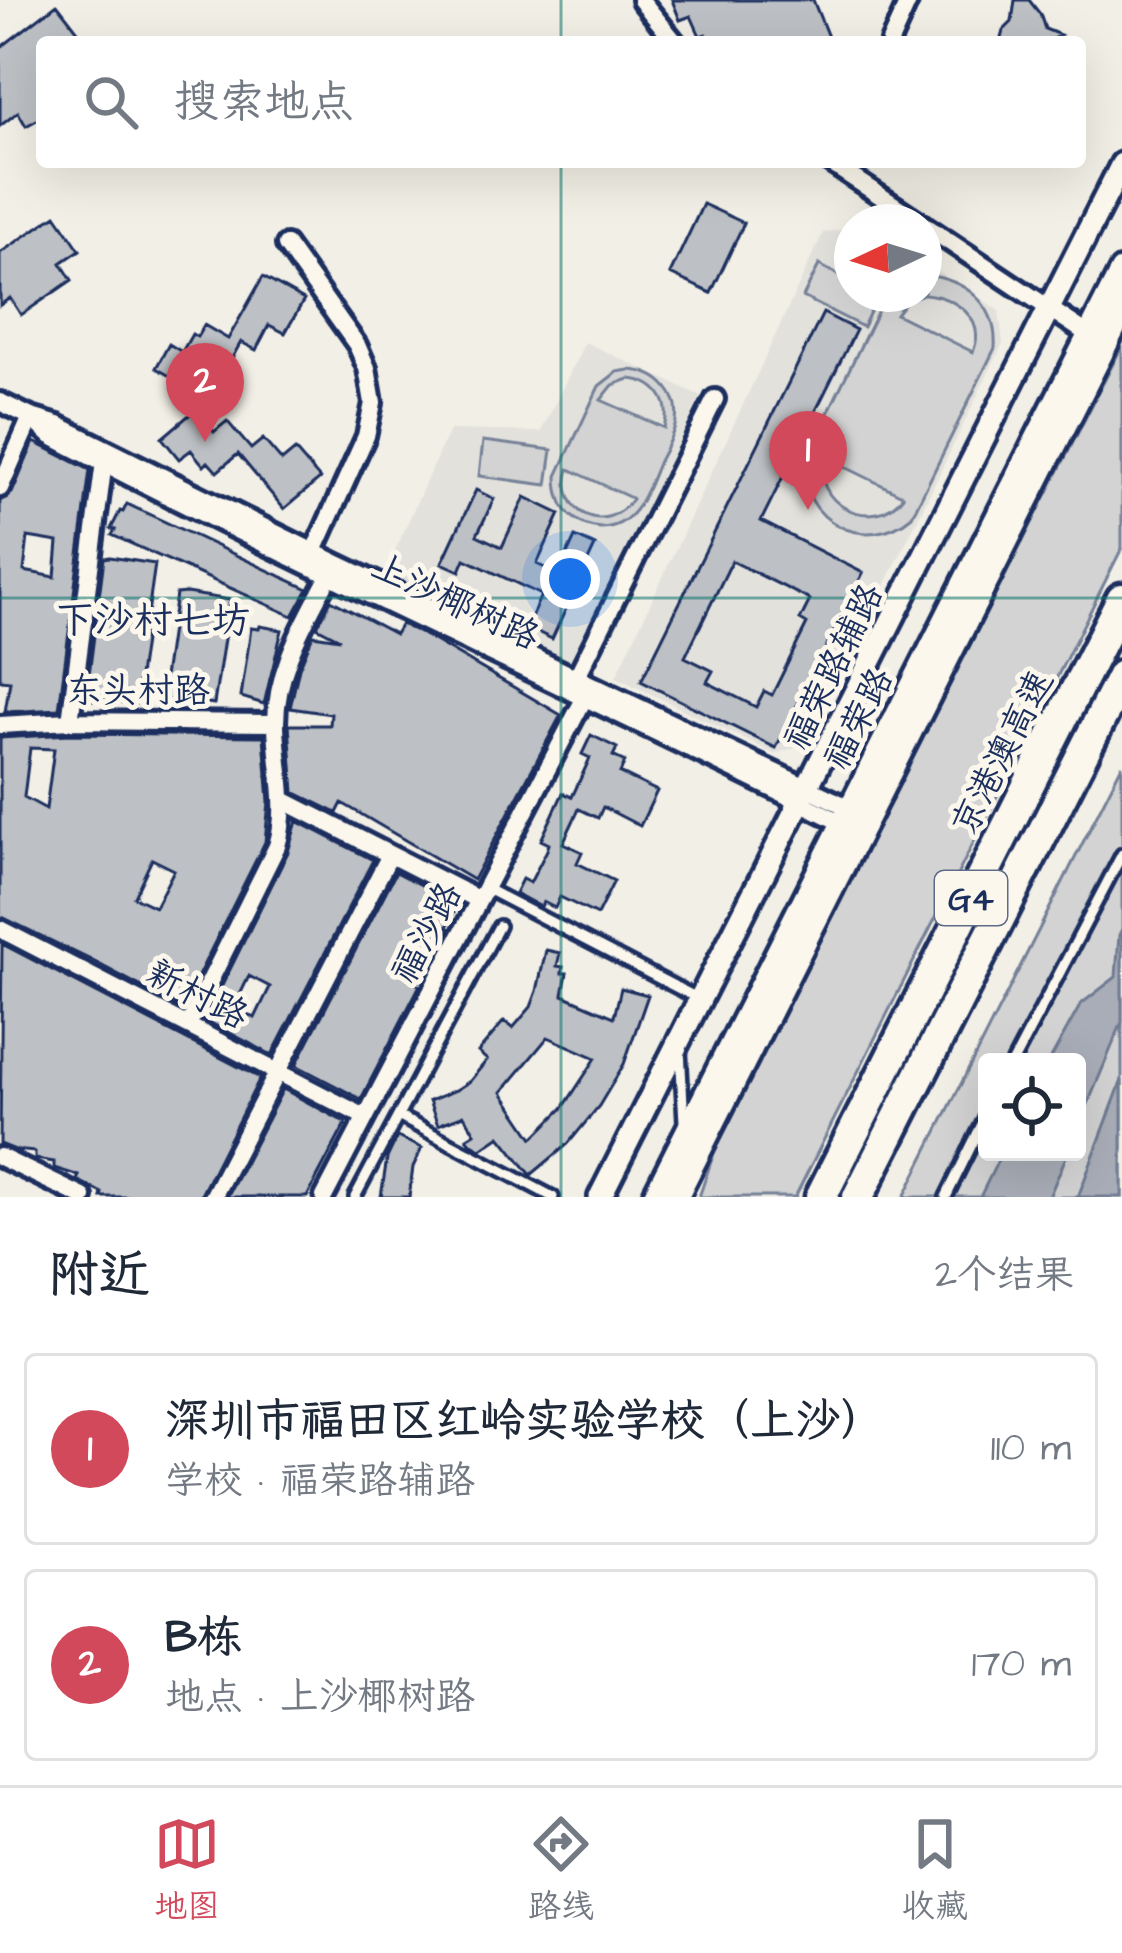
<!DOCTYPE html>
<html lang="zh">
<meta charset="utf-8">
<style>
:root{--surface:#fff;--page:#f6f6f7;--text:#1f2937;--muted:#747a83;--line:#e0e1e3;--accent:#d1495b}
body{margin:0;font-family:"Architects Daughter","LXGW WenKai TC",sans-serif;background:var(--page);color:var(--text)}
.controls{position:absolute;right:36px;bottom:36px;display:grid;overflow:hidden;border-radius:12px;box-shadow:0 12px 48px #0002}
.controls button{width:108px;height:108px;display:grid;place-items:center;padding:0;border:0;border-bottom:3px solid var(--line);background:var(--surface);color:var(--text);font:60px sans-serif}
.compass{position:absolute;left:834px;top:204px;width:108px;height:108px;border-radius:50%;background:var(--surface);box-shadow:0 12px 48px #0002;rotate:266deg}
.you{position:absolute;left:570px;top:579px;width:42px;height:42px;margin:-30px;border:9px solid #fff;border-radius:50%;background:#1a73e8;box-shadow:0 0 0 18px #1a73e833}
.badge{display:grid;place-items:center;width:78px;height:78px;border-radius:50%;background:var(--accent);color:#fff;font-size:39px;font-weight:700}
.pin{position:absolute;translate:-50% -99px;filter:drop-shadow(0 3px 6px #0008)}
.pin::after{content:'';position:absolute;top:63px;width:42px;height:36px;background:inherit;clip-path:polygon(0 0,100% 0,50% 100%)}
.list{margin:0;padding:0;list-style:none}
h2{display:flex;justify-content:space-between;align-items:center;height:156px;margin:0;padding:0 48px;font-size:51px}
h2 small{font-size:39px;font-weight:400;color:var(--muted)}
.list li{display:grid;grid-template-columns:78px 1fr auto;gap:36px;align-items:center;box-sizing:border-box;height:192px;margin:0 24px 24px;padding:0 24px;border:3px solid var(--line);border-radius:12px}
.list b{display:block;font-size:45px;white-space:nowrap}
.list p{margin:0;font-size:39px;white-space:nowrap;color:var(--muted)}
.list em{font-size:39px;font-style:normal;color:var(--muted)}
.icon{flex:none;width:66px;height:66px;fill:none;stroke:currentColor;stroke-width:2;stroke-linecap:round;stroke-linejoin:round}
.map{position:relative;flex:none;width:1122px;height:1197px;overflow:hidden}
.search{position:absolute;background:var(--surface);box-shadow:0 12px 48px #0002;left:36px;right:36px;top:36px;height:132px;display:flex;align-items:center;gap:30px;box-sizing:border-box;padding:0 42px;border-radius:12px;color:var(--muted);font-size:45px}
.sheet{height:588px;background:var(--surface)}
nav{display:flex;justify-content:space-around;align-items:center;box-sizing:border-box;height:168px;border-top:3px solid var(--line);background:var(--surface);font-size:33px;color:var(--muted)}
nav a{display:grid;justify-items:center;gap:6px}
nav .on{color:var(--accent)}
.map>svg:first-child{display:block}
</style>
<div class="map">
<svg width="1122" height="1197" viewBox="0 0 1122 1197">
<rect width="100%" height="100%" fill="#f2efe6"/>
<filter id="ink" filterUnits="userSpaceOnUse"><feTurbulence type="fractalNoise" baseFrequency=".00833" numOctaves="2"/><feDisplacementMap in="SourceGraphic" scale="24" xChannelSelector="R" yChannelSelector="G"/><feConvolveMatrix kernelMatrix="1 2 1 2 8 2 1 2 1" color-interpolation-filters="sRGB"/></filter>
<g filter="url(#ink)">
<path fill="#e2e1dc" d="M852 227V294H924V263L999 310 1003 343 808 744 774 754 616 677 823 233Z
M585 342 701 396 569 664 382 580 449 430 541 432Z"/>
<path fill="#d2d3d2" stroke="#768198" stroke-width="3" fill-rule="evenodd" d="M819 265 852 282V294L878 295 863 327 803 297Z
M924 275C965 279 998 304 995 348L912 516C867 555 799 522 804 462L886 294H923L907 300 896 314 973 352C987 319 955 296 924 294ZM825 457 902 495 903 496C874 536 808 503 825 457Z
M1122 346V548L795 1197H699L718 1141Z
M629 370C659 371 683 395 675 426 671 439 665 450 659 461 647 489 637 528 600 528 591 527 581 524 574 518 560 508 557 492 557 476L599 386 617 372ZM629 379C657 381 672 401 664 428L601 400 613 385ZM569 469 631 498 632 499C606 537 556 513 569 469Z
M483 441 552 450 547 485 479 476Z
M1122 765V1197H904ZM987 1062H1077V1152H987Z"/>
<path fill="#a9adb7" stroke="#707b93" stroke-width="3" d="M1122 929V1022L1077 1130V1062H1049L1081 1004 1116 977 1119 935Z
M1122 1080V1197H1078Z
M1002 1152H1068L1049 1197H980Z"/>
<path fill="#bdc0c4" stroke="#1b2f5e" stroke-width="3" fill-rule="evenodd" d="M672 0H813L830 42H710L706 34 700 36 691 16 680 20Z
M1015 0H1029L1040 14 1045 29 1060 35 1047 42H1000L1003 31 1012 22Z
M57 4 81 35 72 42H42V117L26 126 18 112 0 126V48Z
M703 204 744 223 711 293 670 274Z
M56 215 80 250 61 263 72 280 21 315 10 298 0 305V253Z
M263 277 304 300 285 333 269 325 256 350 241 342 223 374 208 365 194 390 156 368 169 344 182 352 192 334 197 337 204 325 228 339Z
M823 313 856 330 761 521 863 573 776 748 641 681ZM732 561 810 600 800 620 807 624 772 695 764 691 756 707 707 682 713 671 685 657Z
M195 410 214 432 227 421 251 449 263 439 282 461 295 450 320 479 284 509 238 454 217 472 208 462 204 466 191 450 179 459 162 438Z
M34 442 90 470 59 709 5 712 10 681 0 680V501L12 493ZM28 537 58 542 55 577 24 571Z
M476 490 494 499 477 535 502 547 525 497 560 514 537 564 558 574 575 537 595 546 552 639 527 627 541 595 465 559 460 571 442 563Z
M127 504 308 589 293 616 112 535 115 530 111 529 120 511 123 512Z
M110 557 155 564 135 704 102 699V703L86 698 104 558Z
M186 593 230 600 214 704 182 699 181 703 161 698 176 594Z
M331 600 395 634 401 624 428 637 561 715 473 880 342 803 337 813 294 792 289 725H330L331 714 290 708 299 668 313 635 340 639 317 627Z
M260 626 282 630 264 704 241 697 251 628 259 629Z
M70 734 264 736 269 802 265 842 182 1008 93 961 0 916V738ZM30 748 54 749 46 809 24 797ZM152 859 174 870 155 907 134 897Z
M591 735 617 748 613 756 625 762 620 773 657 791 640 826 603 807 598 818 579 809 563 843 582 852 577 863 614 881 597 915 560 897 555 908 543 902 541 907 515 893 522 879 530 883 547 850 549 844 541 840 563 793 572 797 590 758 582 754Z
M297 821 373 860 272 1055 205 1020 288 852ZM249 976 270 987 255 1018 234 1007Z
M396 872 458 904 447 927 450 928 437 952 435 951 417 984 420 985 361 1099 296 1065Z
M2 944 260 1078 200 1197H101L102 1193 77 1180 79 1176 54 1168V1162L35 1159V1152L15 1150 0 1144Z
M546 950 560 953 557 966 563 967 562 973H567L563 995 614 1017 621 988 648 995 624 1064 599 1106 568 1144 531 1175 500 1136 481 1149 472 1144 467 1138 475 1133 464 1115 438 1125 429 1101 456 1090 470 1081 487 1060 478 1052 504 1021 513 1028 531 1007 537 991ZM548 1037 596 1058 563 1108 533 1138 502 1092Z
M283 1089 346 1123 307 1197H227Z
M397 1137 422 1148 413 1167 409 1197H381L387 1158Z"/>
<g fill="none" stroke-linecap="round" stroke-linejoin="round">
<g stroke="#1b2f5e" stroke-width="18">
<path id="service" d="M485 888 699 999
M680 1049 684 1122
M1013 1062 1122 854
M398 1116 553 1197
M355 1197 499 926
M946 1197 987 1114"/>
</g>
<g stroke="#1b2f5e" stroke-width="26">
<path id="minor" d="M641 0 675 42
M890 42 909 0
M829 162 920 222
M924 225 1098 341
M286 245 357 345 367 368 373 403 366 436 310 560
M0 402 31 417 58 425 336 563 856 811
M36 422 51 436C314 574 585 694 850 827
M0 488 31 417
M577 676 715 399
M70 721 105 454
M0 725 70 721 276 723
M283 800 479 900
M0 929 365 1117
M188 1025 277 846C289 806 277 767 276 726 275 668 307 619 332 570
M0 1157 83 1197
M213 1197 390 855
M324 1197 585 697"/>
</g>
<g stroke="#1b2f5e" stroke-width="30">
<path id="tertiary" d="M600 1197 1122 164"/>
</g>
<g stroke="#1b2f5e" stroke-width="33">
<path id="secondary" d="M655 1197 1122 272
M675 1197 1122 310"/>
</g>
<g stroke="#1b2f5e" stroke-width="39">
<path id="motorway" d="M821 1197 1122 599
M858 1197 1122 676"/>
</g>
<use href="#service" stroke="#fbf7ec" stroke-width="9"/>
<use href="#minor" stroke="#fbf7ec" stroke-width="16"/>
<use href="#tertiary" stroke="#fbf7ec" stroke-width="21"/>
<use href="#secondary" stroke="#fbf7ec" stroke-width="24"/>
<use href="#motorway" stroke="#fbf7ec" stroke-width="30"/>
</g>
</g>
<path fill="none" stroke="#0f766e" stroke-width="3" stroke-opacity="0.55" d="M561 0V42M561 162V1197M0 598H1122"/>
<g text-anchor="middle" stroke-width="10" stroke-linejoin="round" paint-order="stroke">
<rect fill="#fbf7ec" stroke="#5e6b89" stroke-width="3" x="935" y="871" width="72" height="54" rx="9"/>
<g font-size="33" font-weight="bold" fill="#1b2f5e">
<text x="971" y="910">G4</text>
</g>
<g font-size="36" fill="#1b2f5e" stroke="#fbf7ec">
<text transform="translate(456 600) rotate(25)" y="13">上沙椰树路</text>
<text transform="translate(832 666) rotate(-64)" y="13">福荣路辅路</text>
<text x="138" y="702">东头村路</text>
<text transform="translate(857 718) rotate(-63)" y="13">福荣路</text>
<text transform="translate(1001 752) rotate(-63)" y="13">京港澳高速</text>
<text transform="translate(425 932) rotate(-62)" y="13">福沙路</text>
<text transform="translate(198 993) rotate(27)" y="13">新村路</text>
</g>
<g font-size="39" fill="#1b2f5e" stroke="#fbf7ec">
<text x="153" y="633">下沙村七坊</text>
</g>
</g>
</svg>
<div class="controls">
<button><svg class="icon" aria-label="locate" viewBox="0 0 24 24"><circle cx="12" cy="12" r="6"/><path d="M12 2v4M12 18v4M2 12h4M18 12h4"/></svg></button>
</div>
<svg class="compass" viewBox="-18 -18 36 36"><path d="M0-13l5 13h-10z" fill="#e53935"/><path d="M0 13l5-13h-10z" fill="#747a83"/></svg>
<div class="you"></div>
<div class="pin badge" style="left:808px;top:510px">1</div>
<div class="pin badge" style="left:205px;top:442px">2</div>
<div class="search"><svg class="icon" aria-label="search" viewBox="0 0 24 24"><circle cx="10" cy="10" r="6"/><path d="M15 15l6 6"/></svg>搜索地点</div>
</div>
<section class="sheet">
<h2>附近<small>2个结果</small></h2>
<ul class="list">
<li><span class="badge">1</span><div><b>深圳市福田区红岭实验学校（上沙）</b><p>学校 · 福荣路辅路</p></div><em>110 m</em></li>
<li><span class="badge">2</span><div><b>B栋</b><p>地点 · 上沙椰树路</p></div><em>170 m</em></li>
</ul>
</section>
<nav>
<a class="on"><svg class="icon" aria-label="map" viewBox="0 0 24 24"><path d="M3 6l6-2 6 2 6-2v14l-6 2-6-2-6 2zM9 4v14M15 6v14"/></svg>地图</a>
<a><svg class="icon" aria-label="directions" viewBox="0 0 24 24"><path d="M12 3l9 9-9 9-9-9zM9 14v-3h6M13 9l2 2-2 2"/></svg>路线</a>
<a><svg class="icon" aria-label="saved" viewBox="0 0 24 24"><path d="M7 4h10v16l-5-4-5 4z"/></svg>收藏</a>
</nav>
